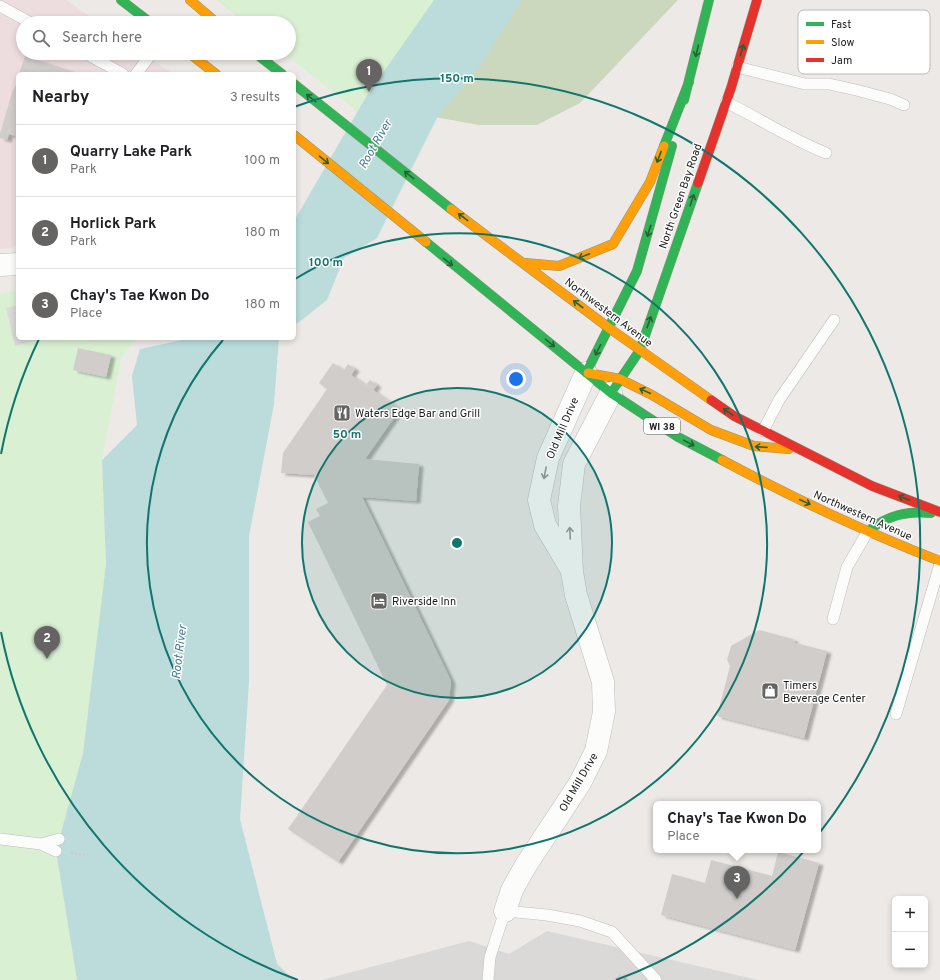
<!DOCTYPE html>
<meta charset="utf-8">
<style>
:root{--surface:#fff;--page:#f2f2f2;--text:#202124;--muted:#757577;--line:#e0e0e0;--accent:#656463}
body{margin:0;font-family:Overpass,sans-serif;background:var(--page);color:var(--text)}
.controls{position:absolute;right:12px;bottom:12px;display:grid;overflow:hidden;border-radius:6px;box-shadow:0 2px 6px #0003}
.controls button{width:36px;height:36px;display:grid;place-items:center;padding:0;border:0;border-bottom:1px solid var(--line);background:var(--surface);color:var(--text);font:20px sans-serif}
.you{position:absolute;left:516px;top:379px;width:14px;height:14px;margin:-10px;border:3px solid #fff;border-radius:50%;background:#1a73e8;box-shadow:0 0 0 6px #1a73e833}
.badge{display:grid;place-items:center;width:26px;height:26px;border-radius:50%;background:var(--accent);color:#fff;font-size:13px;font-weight:700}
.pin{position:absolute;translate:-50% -33px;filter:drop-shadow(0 1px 2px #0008)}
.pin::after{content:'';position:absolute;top:21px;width:14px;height:12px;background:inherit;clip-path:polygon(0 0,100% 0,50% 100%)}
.popup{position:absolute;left:653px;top:801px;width:168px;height:52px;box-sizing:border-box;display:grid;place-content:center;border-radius:6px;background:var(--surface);filter:drop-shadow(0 1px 3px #0005);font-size:13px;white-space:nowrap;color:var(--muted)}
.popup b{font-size:15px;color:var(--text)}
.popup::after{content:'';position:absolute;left:50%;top:100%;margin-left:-8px;border:8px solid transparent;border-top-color:var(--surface)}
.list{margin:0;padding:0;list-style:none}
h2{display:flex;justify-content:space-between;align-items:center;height:52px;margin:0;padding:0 16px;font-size:17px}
h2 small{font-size:13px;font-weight:400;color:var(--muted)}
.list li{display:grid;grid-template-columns:26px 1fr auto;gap:12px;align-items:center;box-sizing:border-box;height:72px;padding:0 16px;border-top:1px solid var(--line)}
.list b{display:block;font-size:15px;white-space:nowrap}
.list p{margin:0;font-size:13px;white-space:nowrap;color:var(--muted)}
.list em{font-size:13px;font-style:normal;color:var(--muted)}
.icon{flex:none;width:22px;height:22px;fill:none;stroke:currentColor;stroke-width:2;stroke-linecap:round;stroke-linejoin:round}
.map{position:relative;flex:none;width:940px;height:980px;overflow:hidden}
.search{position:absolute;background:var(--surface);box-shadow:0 2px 6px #0003;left:16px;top:16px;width:280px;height:44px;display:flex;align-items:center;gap:10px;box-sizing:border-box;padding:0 14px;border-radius:22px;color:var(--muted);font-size:15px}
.panel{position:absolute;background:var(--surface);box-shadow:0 2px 6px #0003;left:16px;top:72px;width:280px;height:268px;border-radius:6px}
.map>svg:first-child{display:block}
</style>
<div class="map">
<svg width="940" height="980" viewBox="0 0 940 980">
<defs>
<filter id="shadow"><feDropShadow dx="4.5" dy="2.5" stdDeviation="1" flood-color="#0004"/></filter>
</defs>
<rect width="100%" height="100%" fill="#ece9e6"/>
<path fill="#dbd9d8" d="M547 931 758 980H322L469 941 509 954Z"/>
<path fill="#edddde" d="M0 0H66L99 23H23V53H142L173 74H18V247L0 249Z"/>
<path fill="#ccd8bd" d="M218 0H678L580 103 537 125H479L423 115 284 53H289V23H246Z"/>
<path fill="#d9f0d3" d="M218 0H452L383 132 284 53H289V23H246Z
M18 290V338H137L121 358 102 460 106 564 83 753 56 851 77 980H0V294Z"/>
<path fill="#dcdad9" d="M18 305V338H48L15 346 6 308Z"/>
<path fill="#bcdcdc" d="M434 0H522L479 67 438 116 377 238 344 258 327 300 294 326V221L366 97Z
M191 338H279L274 404 249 536V682L240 819 277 964 294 980H77L56 851 83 753 106 564 102 460 137 425 132 376 140 349Z"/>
<path fill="#d0cdcb" filter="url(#shadow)" d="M25 56 81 74H19Z
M18 80V137L9 134 7 140 0 138V134L13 89H14Z
M78 348 111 355 106 377 73 370Z
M333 363 344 370 348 364 355 369 351 375 366 385 370 380 377 385 373 390 400 409 365 459 419 464 416 501 362 497 451 681 449 700 338 862 288 829 387 685 308 522 320 516 316 509 328 503 314 475 281 473 283 453 327 389 319 383Z
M759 630 793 639 795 643 827 651 804 738 717 716 730 666 727 660 731 646Z
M778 852 819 863 795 950 661 915 672 874 705 883 711 860 772 876Z
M620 974 624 980H613Z"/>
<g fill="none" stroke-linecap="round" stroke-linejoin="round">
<g stroke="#bfbebc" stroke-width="12">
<path id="lane" d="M0 6 31 23
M85 53 123 74
M737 67 805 84H829L856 90 890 99 904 105
M136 74 152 53
M726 102C760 119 791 139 826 153
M763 431 779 400 834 320
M833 619 847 567 868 531
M896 714 940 564
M0 839 41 844 56 851
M41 844 59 839
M488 980 490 957 505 911 547 915 580 921 612 932 656 980"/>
</g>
<g stroke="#bfbebc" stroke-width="23">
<path id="street" d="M0 265 18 264
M571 569 545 525 539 500 548 458 586 373
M505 911 512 890 526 865 580 783 596 751 604 712 603 682 576 595 572 572 569 506 574 464 611 393"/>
</g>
<g stroke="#949280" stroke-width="10">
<path id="fast" d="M121 0 151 23
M255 53 282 74
M294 84 451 209
M684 100 709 0
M664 146 689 82
M426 242 611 393 678 437 722 460
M586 373 637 271 672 146
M611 393 640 350 698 183
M868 531C888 515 906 511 931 513"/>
</g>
<g stroke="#949280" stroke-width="10">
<path id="slow" d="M190 0 217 23
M189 53 216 74
M294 135 426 242
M451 209 609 328 711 400
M525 263 559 266 613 244 650 182 664 146
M588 373 620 379 652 395 711 430 754 446 789 449
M722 460C793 498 865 532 940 561"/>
</g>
<g stroke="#949280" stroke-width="10">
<path id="jam" d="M698 183 731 88 757 0
M711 400 734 416 872 486 940 512"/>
</g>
<path stroke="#d5c7c8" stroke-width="2.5" stroke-dasharray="2 2" stroke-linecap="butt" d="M71 853 88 855"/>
<use href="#lane" stroke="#fcfcfb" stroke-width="11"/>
<use href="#street" stroke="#fcfcfb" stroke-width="22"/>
<use href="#fast" stroke="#30b455" stroke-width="9"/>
<use href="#slow" stroke="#ff9f0a" stroke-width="9"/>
<use href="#jam" stroke="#e5322d" stroke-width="9"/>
</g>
<defs><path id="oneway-shaft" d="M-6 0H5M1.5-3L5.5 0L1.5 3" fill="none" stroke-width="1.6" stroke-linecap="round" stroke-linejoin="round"/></defs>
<g stroke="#266136">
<use href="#oneway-shaft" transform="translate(742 50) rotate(-73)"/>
<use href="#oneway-shaft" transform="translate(697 51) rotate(104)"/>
<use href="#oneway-shaft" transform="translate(311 98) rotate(-142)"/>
<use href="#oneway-shaft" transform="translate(659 157) rotate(111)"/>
<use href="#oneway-shaft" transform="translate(324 160) rotate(39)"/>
<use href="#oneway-shaft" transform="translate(409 175) rotate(-142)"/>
<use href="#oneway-shaft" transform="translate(692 200) rotate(-71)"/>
<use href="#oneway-shaft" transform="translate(463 217) rotate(-143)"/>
<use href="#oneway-shaft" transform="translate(649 231) rotate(107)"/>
<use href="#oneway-shaft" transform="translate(584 256) rotate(158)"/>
<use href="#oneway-shaft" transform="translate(448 262) rotate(39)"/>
<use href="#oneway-shaft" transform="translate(578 304) rotate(-143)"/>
<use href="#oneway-shaft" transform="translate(649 322) rotate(-71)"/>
<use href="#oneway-shaft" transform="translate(550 343) rotate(39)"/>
<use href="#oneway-shaft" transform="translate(598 350) rotate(117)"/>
<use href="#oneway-shaft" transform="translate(645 391) rotate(-155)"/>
<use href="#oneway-shaft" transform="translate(728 412) rotate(-145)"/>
<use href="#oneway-shaft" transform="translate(689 443) rotate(28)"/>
<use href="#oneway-shaft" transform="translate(761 447) rotate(-176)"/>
<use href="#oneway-shaft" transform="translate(904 498) rotate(-159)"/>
<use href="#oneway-shaft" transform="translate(805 502) rotate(25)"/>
</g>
<g stroke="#989897">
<use href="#oneway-shaft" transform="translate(545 473) rotate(101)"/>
<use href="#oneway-shaft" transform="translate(570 533) rotate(-93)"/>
</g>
<circle cx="457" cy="543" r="155" fill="#0f766e" fill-opacity=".12"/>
<g fill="none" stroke="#0f766e" stroke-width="2">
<circle cx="457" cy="543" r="155"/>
<path d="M295 279A310 310 0 1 1 223 340"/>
<path d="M298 980A465 465 0 0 1 1 632M1 454A465 465 0 0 1 39 339M294 107A465 465 0 1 1 616 980"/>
</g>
<defs>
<g id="restaurant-square" transform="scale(0.9)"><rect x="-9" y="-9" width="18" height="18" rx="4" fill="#656463" stroke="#fff"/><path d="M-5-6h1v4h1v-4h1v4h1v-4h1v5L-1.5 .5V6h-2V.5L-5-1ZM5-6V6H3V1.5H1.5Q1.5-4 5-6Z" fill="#fff"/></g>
<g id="hotel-square" transform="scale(0.9)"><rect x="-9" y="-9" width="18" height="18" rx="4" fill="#656463" stroke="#fff"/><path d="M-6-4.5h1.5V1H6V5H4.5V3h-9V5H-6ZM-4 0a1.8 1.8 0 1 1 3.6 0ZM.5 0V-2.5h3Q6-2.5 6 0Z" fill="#fff"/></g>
<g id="shop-square" transform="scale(0.9)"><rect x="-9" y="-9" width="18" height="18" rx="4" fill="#656463" stroke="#fff"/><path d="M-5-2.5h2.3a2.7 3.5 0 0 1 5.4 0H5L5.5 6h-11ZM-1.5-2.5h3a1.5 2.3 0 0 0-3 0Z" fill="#fff"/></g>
</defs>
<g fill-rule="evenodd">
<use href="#restaurant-square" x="342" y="413"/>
<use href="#hotel-square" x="379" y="601"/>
<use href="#shop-square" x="770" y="691"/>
</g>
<g text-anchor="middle" stroke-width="3" stroke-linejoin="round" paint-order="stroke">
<rect fill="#fff" stroke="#616161" stroke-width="1" x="644" y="418" width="36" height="16" rx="3"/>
<g font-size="10" font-weight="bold" fill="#1d1d1d">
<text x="662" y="430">WI 38</text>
</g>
<g font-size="11" fill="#1d1d1d" stroke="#fff">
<text transform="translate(680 196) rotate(-71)" y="4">North Green Bay Road</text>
<text transform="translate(609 312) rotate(37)" y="4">Northwestern Avenue</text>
<text transform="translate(562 428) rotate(-67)" y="4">Old Mill Drive</text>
<text transform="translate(863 515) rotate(24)" y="4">Northwestern Avenue</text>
<text transform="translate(578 782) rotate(-60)" y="4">Old Mill Drive</text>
</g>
<g font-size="11" fill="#1d1d1d" stroke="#fff" text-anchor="start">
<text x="355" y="417">Waters Edge Bar and Grill</text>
<text x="392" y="605">Riverside Inn</text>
<text x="783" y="689">Timers<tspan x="783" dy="13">Beverage Center</tspan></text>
</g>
<g font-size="12" font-style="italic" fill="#48798f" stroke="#fff">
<text transform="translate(375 144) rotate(-60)" y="4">Root River</text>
<text transform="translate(179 652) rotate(-83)" y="4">Root River</text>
</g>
</g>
<rect x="798" y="10" width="132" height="64" rx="6" fill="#fff" stroke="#bbb" stroke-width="1"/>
<rect x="806" y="22" width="18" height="4" fill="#30b455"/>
<rect x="806" y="40" width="18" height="4" fill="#ff9f0a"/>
<rect x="806" y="58" width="18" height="4" fill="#e5322d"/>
<g font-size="11" fill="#1d1d1d">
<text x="831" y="28">Fast</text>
<text x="831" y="46">Slow</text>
<text x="831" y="64">Jam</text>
</g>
<circle cx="457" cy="543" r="6" fill="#0f766e" stroke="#fff" stroke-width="2"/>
<g font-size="12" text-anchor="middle" font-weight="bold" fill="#0f766e" stroke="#fff" stroke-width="3" stroke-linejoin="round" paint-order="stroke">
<text x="457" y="82">150 m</text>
<text x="326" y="266">100 m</text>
<text x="347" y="438">50 m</text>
</g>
</svg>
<div class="controls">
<button>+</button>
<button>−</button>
</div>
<div class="you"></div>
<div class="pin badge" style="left:369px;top:92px">1</div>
<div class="pin badge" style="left:47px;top:659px">2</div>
<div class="pin badge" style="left:737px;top:899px">3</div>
<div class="popup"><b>Chay's Tae Kwon Do</b>Place</div>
<div class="search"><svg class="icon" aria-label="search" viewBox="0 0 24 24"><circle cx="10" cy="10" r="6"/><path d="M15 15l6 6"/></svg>Search here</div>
<section class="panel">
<h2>Nearby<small>3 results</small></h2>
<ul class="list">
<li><span class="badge">1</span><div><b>Quarry Lake Park</b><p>Park</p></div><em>100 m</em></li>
<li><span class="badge">2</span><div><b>Horlick Park</b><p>Park</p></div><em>180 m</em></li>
<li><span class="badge">3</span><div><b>Chay's Tae Kwon Do</b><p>Place</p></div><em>180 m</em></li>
</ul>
</section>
</div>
